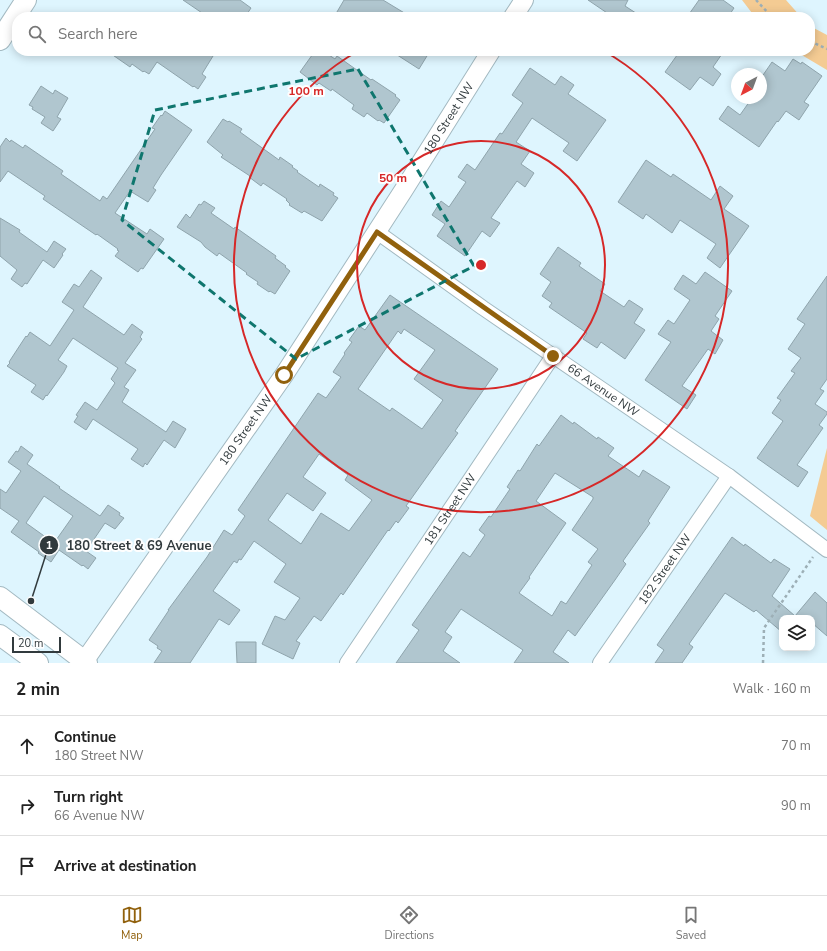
<!DOCTYPE html>
<meta charset="utf-8">
<style>
:root{--surface:#fff;--page:#f2f2f2;--text:#222;--muted:#767676;--line:#e0e0e0;--accent:#91610d}
body{margin:0;font-family:"Nunito Sans",sans-serif;background:var(--page);color:var(--text)}
.controls{position:absolute;right:12px;bottom:12px;display:grid;overflow:hidden;border-radius:8px;box-shadow:0 2px 10px #0003}
.controls button{width:36px;height:36px;display:grid;place-items:center;padding:0;border:0;border-bottom:1px solid var(--line);background:var(--surface);color:var(--text);font:20px sans-serif}
.compass{position:absolute;left:731px;top:68px;width:36px;height:36px;border-radius:50%;background:var(--surface);box-shadow:0 2px 10px #0003;rotate:221deg}
.scale{position:absolute;left:12px;bottom:10px;width:49px;box-sizing:border-box;padding-left:4px;border:2px solid #313a3d;border-top:0;font-size:11px;line-height:14px;white-space:nowrap;color:#313a3d;-webkit-text-stroke:3px #fefefe;paint-order:stroke}
.stop{position:absolute;width:12px;height:12px;margin:-9px;border:3px solid #91610d;border-radius:50%;background:#fff}
.stop.end{background:#91610d;border-color:#fff;box-shadow:0 1px 4px #0008}
.list{margin:0;padding:0;list-style:none}
h2{display:flex;justify-content:space-between;align-items:center;height:52px;margin:0;padding:0 16px;font-size:17px}
h2 small{font-size:13px;font-weight:400;color:var(--muted)}
.list li{display:grid;grid-template-columns:26px 1fr auto;gap:12px;align-items:center;box-sizing:border-box;height:60px;padding:0 16px;border-top:1px solid var(--line)}
.list b{display:block;font-size:15px;white-space:nowrap}
.list p{margin:0;font-size:13px;white-space:nowrap;color:var(--muted)}
.list em{font-size:13px;font-style:normal;color:var(--muted)}
.icon{flex:none;width:22px;height:22px;fill:none;stroke:currentColor;stroke-width:2;stroke-linecap:round;stroke-linejoin:round}
.map{position:relative;flex:none;width:827px;height:663px;overflow:hidden}
.search{position:absolute;background:var(--surface);box-shadow:0 2px 10px #0003;left:12px;right:12px;top:12px;height:44px;display:flex;align-items:center;gap:10px;box-sizing:border-box;padding:0 14px;border-radius:16px;color:var(--muted);font-size:15px}
.sheet{height:232px;background:var(--surface)}
nav{display:flex;justify-content:space-around;align-items:center;box-sizing:border-box;height:56px;border-top:1px solid var(--line);background:var(--surface);font-size:11px;color:var(--muted)}
nav a{display:grid;justify-items:center;gap:2px}
nav .on{color:var(--accent)}
.map>svg:first-child{display:block}
</style>
<div class="map">
<svg width="827" height="663" viewBox="0 0 827 663">
<rect width="100%" height="100%" fill="#def5fe"/>
<path fill="#f4cb93" d="M742 0H786L801 17H755Z
M810 26 827 35V70L795 51H810Z
M827 448V530L810 516Z"/>
<path fill="#b0c6cf" stroke="#8fa4ac" fill-rule="evenodd" d="M183 0H240L251 8 245 17H208Z
M344 0H383L411 17H334Z
M588 0H628L625 6 642 17H613Z
M699 0H723L734 8 728 17H687Z
M107 51H205L213 56 202 74 206 77 198 89 194 86 193 87 157 62 149 74 144 71 143 72 132 64 130 67Z
M315 51H323L335 59 337 56 371 80 372 79 396 95 395 96 400 100 384 123 379 120 378 121 367 113 364 117 352 109 354 105 332 89 331 91 319 83 317 85 300 72Z
M391 51H430L419 69Z
M680 51H724L713 67 721 74 713 86 700 77 690 90 665 72Z
M793 59 801 64 802 62 822 76 804 102 809 105 799 120 786 111 778 122 777 121 759 147 719 119 728 106 740 115 752 98H761V78L772 62 785 71Z
M530 68 555 85 561 76 574 85 568 94 606 120 577 161 563 151 569 143 532 118 516 142 530 151 521 164 534 173 525 187 517 181 491 218 500 223 490 237 482 231 465 256 437 236 445 224 432 215 441 201 449 207 466 182 458 177 467 164 475 170 500 133 502 134 523 103 512 95Z
M41 86 53 94 55 90 68 98 57 117 61 119 53 131 41 123 45 117 32 109 33 107 29 105Z
M165 111 192 130 161 175 153 188 156 190 148 202 130 191 115 213 147 234 150 229 164 239 143 269 141 268 138 272 115 256 119 251 117 250 118 249 97 234 96 235 43 199 45 196 8 171 0 182V147L6 138 10 142 11 140 23 148 25 145 63 171 61 174 100 201 103 196 107 199 155 129 152 128 161 115 162 116Z
M223 119 228 122 229 121 242 129 240 132 279 160 280 157 293 166 292 167 298 171 297 172 319 187 320 184 334 193 333 195 338 198 322 221 304 211 302 213 289 205 290 204 286 200 287 199 263 183 261 186 249 177 250 176 221 157 223 155 207 142Z
M646 160 671 177 673 174 711 200 720 186 733 196 724 209 749 226 720 268 707 258 716 244 680 220 672 233 646 214 643 219 618 202Z
M204 201 215 208 211 213 234 229 235 227 276 256 275 258 286 266 285 267 290 271 275 294 270 291 269 292 257 284 258 282 246 274 247 273 219 253 217 256 205 247 201 242 177 227 186 214 190 218 199 204 201 205Z
M0 218 20 230 19 232 47 252 54 241 66 249 62 254 63 255 54 268 43 260 27 284 25 283 22 287 11 279 17 270 0 256Z
M558 247 581 263 579 266 605 284 600 291 624 307 629 300 643 309 634 323 645 330 625 359 601 342 597 348 583 339 587 333 549 307 552 303 542 296 551 282 540 274Z
M91 270 102 278 83 307 124 335 132 324 143 332 140 337 142 339 125 363 136 370 124 387 129 390 122 402 166 432 173 421 186 429 175 448 164 440 147 465 145 463 143 467 131 459 138 449 93 419 86 430 74 422 78 416 76 415 85 402 97 410 115 383 111 379 118 368 73 338 58 360 67 366 64 372 47 396 46 395 43 400 31 392 36 385 7 366 10 363 9 362 26 336 27 337 30 332 50 346 74 310 62 302 74 284 79 287Z
M705 272 732 291 715 316 719 319 711 331 723 340 715 354 708 349 682 386 696 395 687 409 645 380 671 342 658 334 668 320 674 324 690 300 674 289 683 275 696 284Z
M827 276V379L820 389 824 391 815 404 827 412V414L819 425 823 428 797 465 808 472 798 487 757 458 783 421 772 413 781 400 777 398 795 373 791 371 801 358 788 349 805 324 797 319Z
M390 295 498 369 455 431 458 433 406 506 409 508 398 523 396 521 389 531 388 530 343 595 341 593 321 621 314 616 296 641 300 643 293 659 262 644 275 616 285 620 300 598 274 582 286 564 254 541 241 560 239 559 237 563 234 561 213 591 240 610 229 625 219 619 190 663H154L162 651 157 648 158 646 149 640 169 610H168L207 557 224 530 232 535 245 516 238 510 318 393 326 398 341 377 333 372 345 354 344 353 352 342 349 340 359 326 365 330ZM404 329 435 350 414 379 443 400 422 429 392 408 390 411 358 389 398 331 401 334ZM319 454 348 475 345 480 372 500 349 531 321 513 301 544 268 520 287 493 313 511 326 493 303 477Z
M561 415 573 424 574 422 597 439 598 437 614 448 608 456 639 477 643 470 670 487 648 521 650 523 623 561 626 564 615 580 575 636 568 630 553 652 569 663H514L523 650 461 609 445 632 452 637 443 651 460 663H396L419 630 412 625 463 552 470 557 485 535 479 530 489 516 491 517 510 489 507 487 518 470 520 471 537 444 539 446ZM555 473 593 497V499L572 530 598 549 588 562 592 565 566 604 561 601 552 616 519 593 530 578 529 577 566 523 536 501Z
M21 446 33 455 27 464 60 487 59 488 100 516 108 505 120 513 119 515 124 518 115 529 105 523 86 551 96 558 88 569 83 565 82 566 59 550 51 562 38 553 39 552 11 532 19 521 0 508V489L6 493 21 471 8 462 16 451 18 452ZM44 496 73 516 54 543 26 523Z
M732 537 744 546 745 544 771 563 774 559 790 569 772 596 795 616 815 592 827 603V636L812 623V618H782V632L756 610 754 612 725 593 689 644 693 647 682 663H655L664 650 657 645Z
M236 642H256V663H237Z"/>
<g fill="none" stroke-linecap="round" stroke-linejoin="round">
<g stroke="#a3b9c1" stroke-width="16">
<g id="minor">
<path id="s1" d="M377 232 483 308 729 476 827 550"/>
<path id="s2" d="M347 663 553 356"/>
<path id="s3" d="M600 663 729 476"/>
</g>
</g>
<g stroke="#a3b9c1" stroke-width="20">
<g id="tertiary">
<path d="M513 17 524 0"/>
<path id="s4" d="M83 663 284 375 403 191 491 51"/>
</g>
</g>
<g stroke="#a3b9c1" stroke-width="22">
<path id="secondary" d="M0 40 26 0
M0 597 87 663
M0 635 38 663"/>
</g>
<path stroke="#9dafb6" stroke-width="2.5" stroke-dasharray="3 3" stroke-linecap="butt" d="M756 0 772 17
M810 41 827 49
M763 663 764 628 813 557"/>
<use href="#minor" stroke="#fff" stroke-width="14"/>
<use href="#tertiary" stroke="#fff" stroke-width="18"/>
<use href="#secondary" stroke="#fff" stroke-width="20"/>
</g>
<g fill="none" stroke-linecap="round" stroke-linejoin="round">
<path stroke="#91610d" stroke-width="5" d="M284 375 377 232 553 356"/>
</g>
<path fill="none" stroke="#0f766e" stroke-width="3" stroke-dasharray="8 5" stroke-linejoin="round" d="M358 69 474 266 296 359 122 220 155 110Z"/>
<g fill="none" stroke="#d62828" stroke-width="2">
<circle cx="481" cy="265" r="124"/>
<path d="M604 51A247 247 0 1 1 358 51"/>
</g>
<g text-anchor="middle" stroke-width="4" stroke-linejoin="round" paint-order="stroke">
<g font-size="12" fill="#313a3d" stroke="#fefefe">
<text dy="4" stroke="none"><textPath href="#s4" startOffset="656">180 Street NW</textPath></text>
<text dy="4" stroke="none"><textPath href="#s1" startOffset="276">66 Avenue NW</textPath></text>
<text dy="4" stroke="none"><textPath href="#s4" startOffset="284">180 Street NW</textPath></text>
<text dy="4" stroke="none"><textPath href="#s2" startOffset="185">181 Street NW</textPath></text>
<text dy="4" stroke="none"><textPath href="#s3" startOffset="114">182 Street NW</textPath></text>
</g>
</g>
<circle cx="481" cy="265" r="6" fill="#d62828" stroke="#fefefe" stroke-width="2"/>
<g font-size="12" text-anchor="middle" font-weight="bold" fill="#d62828" stroke="#fefefe" stroke-width="4" stroke-linejoin="round" paint-order="stroke">
<text x="306" y="95">100 m</text>
<text x="393" y="182">50 m</text>
</g>
<path fill="none" stroke="#313a3d" stroke-width="1.5" d="M31 601L49 545"/>
<g fill="#313a3d" stroke="#fefefe" stroke-width="1.5">
<circle cx="31" cy="601" r="4"/>
<circle cx="49" cy="545" r="10"/>
</g>
<g font-size="12" text-anchor="middle" font-weight="bold" fill="#fff">
<text x="49" y="549">1</text>
</g>
<g font-size="13" text-anchor="middle" font-weight="bold" fill="#313a3d" stroke="#fefefe" stroke-width="4" stroke-linejoin="round" paint-order="stroke">
<text x="139" y="550">180 Street &amp; 69 Avenue</text>
</g>
</svg>
<div class="controls">
<button><svg class="icon" aria-label="layers" viewBox="0 0 24 24"><path d="M12 4l9 5-9 5-9-5zM3 14l9 5 9-5"/></svg></button>
</div>
<svg class="compass" viewBox="-18 -18 36 36"><path d="M0-13l5 13h-10z" fill="#e53935"/><path d="M0 13l5-13h-10z" fill="#767676"/></svg>
<div class="scale">20 m</div>
<div class="stop" style="left:284px;top:375px"></div>
<div class="stop end" style="left:553px;top:356px"></div>
<div class="search"><svg class="icon" aria-label="search" viewBox="0 0 24 24"><circle cx="10" cy="10" r="6"/><path d="M15 15l6 6"/></svg>Search here</div>
</div>
<section class="sheet">
<h2>2 min<small>Walk · 160 m</small></h2>
<ul class="list">
<li><svg class="icon" aria-label="ahead" viewBox="0 0 24 24"><path d="M12 20V5M6 11l6-6 6 6"/></svg><div><b>Continue</b><p>180 Street NW</p></div><em>70 m</em></li>
<li><svg class="icon" aria-label="right" viewBox="0 0 24 24"><path d="M7 20v-9h11M14 6l5 5-5 5"/></svg><div><b>Turn right</b><p>66 Avenue NW</p></div><em>90 m</em></li>
<li><svg class="icon" aria-label="arrive" viewBox="0 0 24 24"><path d="M6 21V4h12l-3 4 3 4H6"/></svg><div><b>Arrive at destination</b></div></li>
</ul>
</section>
<nav>
<a class="on"><svg class="icon" aria-label="map" viewBox="0 0 24 24"><path d="M3 6l6-2 6 2 6-2v14l-6 2-6-2-6 2zM9 4v14M15 6v14"/></svg>Map</a>
<a><svg class="icon" aria-label="directions" viewBox="0 0 24 24"><path d="M12 3l9 9-9 9-9-9zM9 14v-3h6M13 9l2 2-2 2"/></svg>Directions</a>
<a><svg class="icon" aria-label="saved" viewBox="0 0 24 24"><path d="M7 4h10v16l-5-4-5 4z"/></svg>Saved</a>
</nav>
